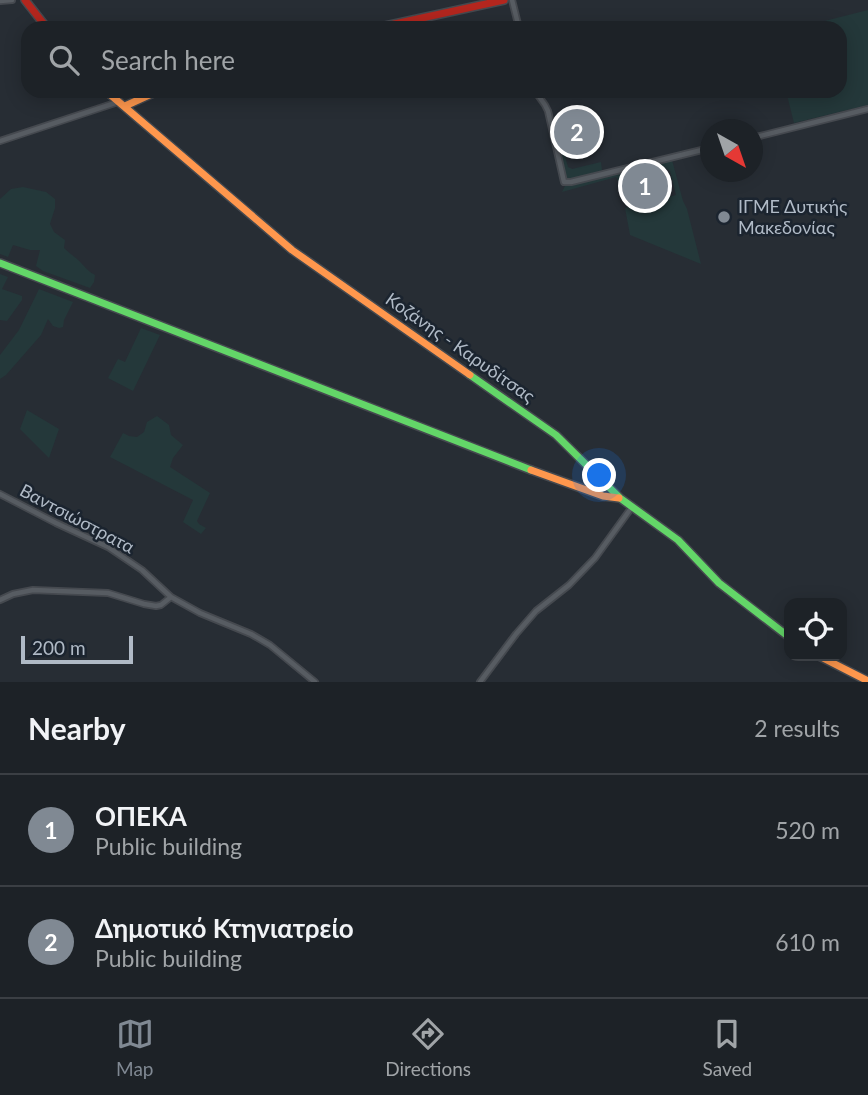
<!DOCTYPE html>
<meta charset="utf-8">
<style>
:root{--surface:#1d2227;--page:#252a2f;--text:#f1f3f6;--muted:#a0a4a7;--line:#3b3f44;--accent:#808993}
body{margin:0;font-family:Lato,sans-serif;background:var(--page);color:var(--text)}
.controls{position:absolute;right:21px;bottom:21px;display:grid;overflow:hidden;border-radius:14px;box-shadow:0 4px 18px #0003}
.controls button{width:63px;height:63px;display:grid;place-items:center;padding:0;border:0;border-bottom:2px solid var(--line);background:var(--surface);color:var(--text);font:35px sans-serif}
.compass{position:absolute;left:700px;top:119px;width:63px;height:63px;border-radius:50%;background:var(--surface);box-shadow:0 4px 18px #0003;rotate:140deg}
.scale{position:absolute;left:21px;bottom:18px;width:112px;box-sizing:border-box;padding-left:7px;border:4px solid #b0bac6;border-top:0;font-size:19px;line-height:24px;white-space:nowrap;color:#b0bac6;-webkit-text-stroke:5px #1b242f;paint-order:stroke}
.you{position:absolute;left:600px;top:476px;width:24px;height:24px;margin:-18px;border:5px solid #fff;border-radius:50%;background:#1a73e8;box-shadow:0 0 0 10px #1a73e833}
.badge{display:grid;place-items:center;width:46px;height:46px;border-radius:50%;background:var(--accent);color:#fff;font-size:23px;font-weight:700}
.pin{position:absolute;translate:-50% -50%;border:4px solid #fff;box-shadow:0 2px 7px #0006}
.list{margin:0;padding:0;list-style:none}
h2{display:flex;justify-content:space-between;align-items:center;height:91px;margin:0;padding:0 28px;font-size:30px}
h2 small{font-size:23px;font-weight:400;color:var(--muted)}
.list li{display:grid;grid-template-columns:46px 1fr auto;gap:21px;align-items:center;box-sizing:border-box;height:112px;padding:0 28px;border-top:2px solid var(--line)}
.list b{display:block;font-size:26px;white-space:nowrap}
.list p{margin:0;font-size:23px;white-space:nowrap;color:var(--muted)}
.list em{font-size:23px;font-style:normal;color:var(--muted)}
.icon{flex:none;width:38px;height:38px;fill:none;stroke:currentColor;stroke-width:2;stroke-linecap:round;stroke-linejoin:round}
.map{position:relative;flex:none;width:868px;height:682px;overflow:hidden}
.search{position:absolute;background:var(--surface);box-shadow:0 4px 18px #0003;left:21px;right:21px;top:21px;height:77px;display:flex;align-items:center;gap:18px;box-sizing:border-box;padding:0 24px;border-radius:21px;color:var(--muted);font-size:26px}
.sheet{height:315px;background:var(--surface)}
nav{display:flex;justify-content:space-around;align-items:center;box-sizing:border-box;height:98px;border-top:2px solid var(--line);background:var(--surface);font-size:19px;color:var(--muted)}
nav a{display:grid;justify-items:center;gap:4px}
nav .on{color:var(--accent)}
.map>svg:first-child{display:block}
</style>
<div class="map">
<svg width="868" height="682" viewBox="0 0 868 682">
<rect width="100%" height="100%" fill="#272d34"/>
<path fill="#24383a" d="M868 10V105L794 123 786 91H840V28H797Z
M556 125 568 167 572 169 601 162 602 170 572 179 567 178 564 175 553 128Z
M672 160 683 201 687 209 701 264 630 235 625 208 676 195 670 171 663 166 655 169 654 166Z
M648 166 650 170 624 177 620 184 616 177 562 192 565 186Z
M23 187 46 192 55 199V208L50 224 54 232 65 240 64 248C70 254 77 258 82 264 87 269 89 272 95 275L94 282 90 288 43 271 36 266 40 250H30L13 245 8 257 0 254V199L11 189Z
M0 274 8 277 2 289 22 296V300L7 321 0 320Z
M39 289 73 302 64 320 63 327 59 328 53 326 48 319 41 335 6 375 0 379V355L19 330Z
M141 328 160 335 133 391 108 378 118 359 125 362Z
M27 410 59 429 49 458 20 429Z
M157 416 169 425 171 435 183 445 173 458 170 467 210 493 197 521 199 524 206 528 201 534 183 522 193 500 110 457 123 433 129 436 137 437 144 432 147 422Z"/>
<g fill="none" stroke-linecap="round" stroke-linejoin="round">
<g stroke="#45494f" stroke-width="8">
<path id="street" d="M512 0 519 28
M0 1 12 0
M535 91 545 105 548 111 564 182H571L710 148
M752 138 868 109
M0 141 115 103
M0 494 56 523 108 547 142 570 171 597 200 613 251 634 270 645 315 682
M0 600 13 594 33 590 108 593 144 604 156 606 161 605 171 597
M480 682 516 634 536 611 569 585 595 558 632 507"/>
</g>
<g stroke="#45494f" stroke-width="10">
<path id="fast" d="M0 263 531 470
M470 375 556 435 620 498 678 540 719 583 789 637"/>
</g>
<g stroke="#45494f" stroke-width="10">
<path id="slow" d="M106 91 292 250 470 375
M125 106 158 91
M531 470 603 496 619 498
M819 656 868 681"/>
</g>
<g stroke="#45494f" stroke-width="10">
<path id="jam" d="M25 0 47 28
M376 28 504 0"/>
</g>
<use href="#street" stroke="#575c62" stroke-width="4.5"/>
<use href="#fast" stroke="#63d668" stroke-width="7"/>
<use href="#slow" stroke="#ff974d" stroke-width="7"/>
<use href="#jam" stroke="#b3261e" stroke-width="7"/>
</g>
<circle fill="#808993" stroke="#1b242f" stroke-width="2.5" cx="724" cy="217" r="7"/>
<g text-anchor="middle" stroke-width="5" stroke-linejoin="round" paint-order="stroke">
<g font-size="18" fill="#b0bac6" stroke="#1b242f" text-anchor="start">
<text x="738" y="213">ΙΓΜΕ Δυτικής<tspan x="738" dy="21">Μακεδονίας</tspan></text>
</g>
<g font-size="18" fill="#b0bac6" stroke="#1b242f">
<text transform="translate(460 348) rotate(35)" y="6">Κοζάνης - Καρυδίτσας</text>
<text transform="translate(77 519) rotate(28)" y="6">Βαντσιώστρατα</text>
</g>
</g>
</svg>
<div class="controls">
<button><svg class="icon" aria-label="locate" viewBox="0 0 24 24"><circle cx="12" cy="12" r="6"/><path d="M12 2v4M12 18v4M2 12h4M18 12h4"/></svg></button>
</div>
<svg class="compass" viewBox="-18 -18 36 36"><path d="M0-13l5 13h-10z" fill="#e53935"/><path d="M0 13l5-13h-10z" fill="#a0a4a7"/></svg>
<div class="scale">200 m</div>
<div class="you"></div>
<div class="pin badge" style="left:645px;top:186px">1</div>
<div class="pin badge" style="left:577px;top:132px">2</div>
<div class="search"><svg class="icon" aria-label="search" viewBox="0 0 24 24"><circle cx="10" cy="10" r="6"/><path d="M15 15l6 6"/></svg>Search here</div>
</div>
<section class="sheet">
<h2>Nearby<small>2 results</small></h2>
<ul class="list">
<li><span class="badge">1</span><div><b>ΟΠΕΚΑ</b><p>Public building</p></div><em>520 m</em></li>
<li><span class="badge">2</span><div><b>Δημοτικό Κτηνιατρείο</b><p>Public building</p></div><em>610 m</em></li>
</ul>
</section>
<nav>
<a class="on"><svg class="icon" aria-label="map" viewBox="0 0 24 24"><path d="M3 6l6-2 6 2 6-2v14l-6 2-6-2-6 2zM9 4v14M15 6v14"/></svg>Map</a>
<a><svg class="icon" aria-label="directions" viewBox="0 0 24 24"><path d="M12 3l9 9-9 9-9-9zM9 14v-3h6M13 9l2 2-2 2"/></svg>Directions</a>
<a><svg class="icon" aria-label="saved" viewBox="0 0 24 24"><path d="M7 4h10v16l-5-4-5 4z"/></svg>Saved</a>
</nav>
